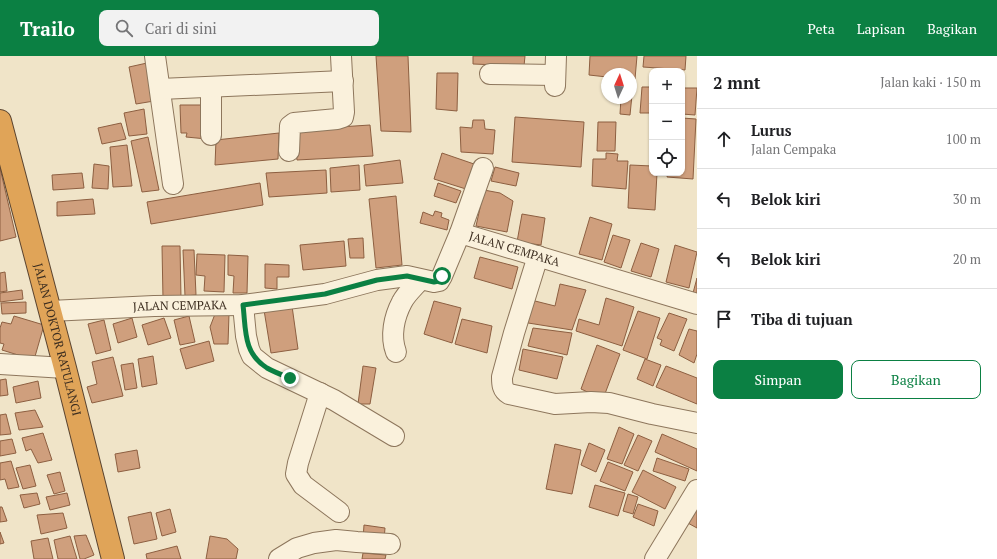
<!DOCTYPE html>
<html lang="id">
<meta charset="utf-8">
<style>
:root{--surface:#fff;--page:#f2f2f2;--text:#202124;--muted:#757577;--line:#e0e0e0;--accent:#0b8043}
body{margin:0;font-family:"PT Serif",serif;background:var(--page);color:var(--text)}
.controls{position:absolute;right:12px;top:12px;display:grid;overflow:hidden;border-radius:8px;box-shadow:0 1px 3px #0004}
.controls button{width:36px;height:36px;display:grid;place-items:center;padding:0;border:0;border-bottom:1px solid var(--line);background:var(--surface);color:var(--text);font:20px sans-serif}
.compass{position:absolute;left:601px;top:12px;width:36px;height:36px;border-radius:50%;background:var(--surface);box-shadow:0 1px 3px #0004;rotate:4deg}
.stop{position:absolute;width:12px;height:12px;margin:-9px;border:3px solid #0b8043;border-radius:50%;background:#fff}
.stop.end{background:#0b8043;border-color:#fff;box-shadow:0 1px 4px #0008}
.list{margin:0;padding:0;list-style:none}
h2{display:flex;justify-content:space-between;align-items:center;height:52px;margin:0;padding:0 16px;font-size:17px}
h2 small{font-size:13px;font-weight:400;color:var(--muted)}
.list li{display:grid;grid-template-columns:26px 1fr auto;gap:12px;align-items:center;box-sizing:border-box;height:60px;padding:0 16px;border-top:1px solid var(--line)}
.list b{display:block;font-size:15px;white-space:nowrap}
.list p{margin:0;font-size:13px;white-space:nowrap;color:var(--muted)}
.list em{font-size:13px;font-style:normal;color:var(--muted)}
.actions{display:flex;gap:8px;padding:12px 16px}
.actions a{flex:1;padding:9px 0;border:1px solid var(--accent);border-radius:8px;text-align:center;font-size:14px;color:var(--accent)}
.actions .main{background:var(--accent);color:#fff}
.icon{flex:none;width:22px;height:22px;fill:none;stroke:currentColor;stroke-width:2;stroke-linecap:round;stroke-linejoin:round}
.map{position:relative;flex:none;width:697px;height:503px;overflow:hidden}
header{display:flex;align-items:center;gap:24px;box-sizing:border-box;height:56px;padding:0 20px;background:var(--accent);color:#fff}
header strong{font-size:19px}
nav{display:flex;gap:22px;margin-inline-start:auto;font-size:14px}
.search{width:280px;height:36px;background:var(--page);display:flex;align-items:center;gap:10px;box-sizing:border-box;padding:0 14px;border-radius:8px;color:var(--muted);font-size:15px}
main{display:flex}
aside{flex:1;background:var(--surface)}
.map>svg:first-child{display:block}
</style>
<header>
<strong>Trailo</strong>
<div class="search"><svg class="icon" aria-label="search" viewBox="0 0 24 24"><circle cx="10" cy="10" r="6"/><path d="M15 15l6 6"/></svg>Cari di sini</div>
<nav><a>Peta</a><a>Lapisan</a><a>Bagikan</a></nav>
</header>
<main>
<div class="map">
<svg width="697" height="503" viewBox="0 0 697 503">
<rect width="100%" height="100%" fill="#f0e4c8"/>
<path fill="#cf9f7d" stroke="#8d5f41" d="M376 0H408L411 76 381 75Z
M473 0H525L524 10 473 8Z
M590 0H637L635 23H631V18H607V21L589 19Z
M644 0H686L685 14 643 11Z
M147 7 154 45 136 48 129 11Z
M437 17H458L457 55 436 53Z
M642 31H652V57H640Z
M682 32H697L695 59 682 58Z
M631 38 632 39 630 59 620 58 621 42H631Z
M180 49H207V83L186 81 187 77H181Z
M144 53 147 78 129 80 124 57Z
M515 61 584 66 581 111 512 106Z
M682 62 696 63 693 123 667 121 668 117H682Z
M473 64H484L485 73 495 74 493 98 461 96 460 71 472 72Z
M598 66H616L615 95H597Z
M121 67 126 83 102 88 98 72Z
M370 69 373 100 297 104 293 74Z
M279 77 278 103 215 109 216 84Z
M148 81 159 134 142 136 131 85Z
M127 89 132 130 113 131 110 91Z
M442 97 474 108 466 133 434 123Z
M606 97 618 98 617 105H628L626 133 592 130 593 103H606Z
M400 104 403 127 366 130 364 109Z
M94 108 109 110 108 133 92 132Z
M359 109 360 134 331 136 330 112Z
M630 109 652 110V117H657L655 154 628 152Z
M495 111 519 117 516 130 491 125Z
M0 112 16 181 0 185Z
M326 114 327 137 269 141 266 117Z
M82 117 84 132 53 134 52 119Z
M260 127 263 149 151 168 147 146Z
M438 127 461 135 456 147 434 140Z
M484 134 500 137 513 145 507 176 476 170Z
M396 140 402 209 376 212 369 143Z
M93 143 95 158 57 160V146Z
M435 155 442 157 441 161 449 164 447 174 420 167 423 156 433 160Z
M522 158 545 162 541 189 517 186Z
M590 161 612 168 602 204 579 198Z
M613 179 630 184 621 212 604 206Z
M363 182 364 202H350L348 183Z
M344 185 346 210 303 214 300 189Z
M641 187 659 193 651 221 631 215Z
M675 189 697 196 689 232 666 226Z
M162 190H180L181 242 163 243Z
M183 194H194L196 239 185 240Z
M197 198 225 199 224 236 204 235 205 220 196 219Z
M228 199 248 200 247 237H233L234 220 228 219Z
M480 201 518 211 512 233 474 222Z
M265 208 289 209V221H277V233L265 232Z
M5 216 7 235 0 236V217Z
M697 222V238L693 237Z
M560 228 586 234 572 274 522 266 527 243 555 250Z
M22 234 23 243 0 246V237Z
M606 242 634 251 622 290 576 275 579 263 599 269Z
M434 245 461 252 452 287 424 278Z
M26 246V257L2 258 1 247Z
M292 250 298 293 271 297 264 254Z
M638 255 660 262 647 303 623 294Z
M669 257 687 263 674 295 660 289 662 284 657 282Z
M215 258H229L228 288H214L210 271Z
M14 260 44 269 34 304 2 294 4 288 0 287V272L2 266 11 268Z
M189 260 195 286 180 289 174 264Z
M132 262 137 281 118 287 113 268Z
M164 262 171 282 148 289 142 269Z
M462 263 492 270 487 297 455 288Z
M104 264 111 294 96 298 88 268Z
M533 272 572 277 567 299 528 290Z
M689 273 697 275V298L694 307 679 299Z
M209 285 214 305 186 313 180 293Z
M597 289 620 298 603 343 581 333Z
M523 293 563 301 557 323 519 314Z
M153 300 157 328 142 331 138 303Z
M113 301 123 340 92 347 87 331 97 328 92 306Z
M645 303 661 309 653 330 637 323Z
M133 307 137 332 125 334 121 309Z
M363 310 376 312 370 348H358Z
M666 310 697 322V348L656 331Z
M6 323 8 339 0 340V324Z
M38 325 41 342 16 347 13 331Z
M35 354 43 371 19 374 15 357Z
M6 358 11 378 0 379V359Z
M619 371 634 378 622 408 607 403Z
M43 377 52 404 38 407 31 393 26 395 22 382Z
M662 378 697 393V415L655 396Z
M638 379 652 385 638 415 624 409Z
M12 383 16 397 0 400V385Z
M589 387 605 394 596 416 581 409Z
M555 388 581 394 572 438 546 433Z
M137 394 140 412 118 416 115 398Z
M657 402 689 413 685 425 653 415Z
M11 405 19 431 8 433 5 423 0 424V407Z
M608 406 633 416 625 435 600 425Z
M30 409 36 430 23 433 16 412Z
M643 414 676 431 665 453 632 436Z
M60 416 65 435 54 438 47 419Z
M595 429 625 437 618 460 589 451Z
M37 437 40 448 24 452 20 439Z
M67 437 70 449 50 454 46 441Z
M628 438 638 441 633 458 623 455Z
M697 447V472L686 466Z
M638 448 658 455 654 470 633 461Z
M0 451H2L7 465 0 466Z
M170 453 176 476 162 480 156 457Z
M151 456 157 483 134 488 128 461Z
M63 457 67 472 41 478 37 459Z
M364 469 385 472 384 484 363 483Z
M0 476 4 487 0 488Z
M86 479 94 499 84 503H80L74 480Z
M70 480 77 503H58L54 484Z
M210 480 227 483 238 493 236 503H206Z
M48 482 53 503H34L31 485Z
M177 490 181 503H147L146 498Z
M363 497 386 499 385 503H362Z"/>
<g fill="none" stroke-linecap="round" stroke-linejoin="round">
<g stroke="#8d765c" stroke-width="22">
<g id="minor">
<path d="M155 0 173 128"/>
<path d="M490 18 555 19"/>
<path d="M555 30 556 0"/>
<path d="M211 31V79"/>
<path d="M160 33 343 25"/>
<path d="M289 95 290 70 294 67 337 63 343 61 344 56 341 0"/>
<path d="M460 177 483 112"/>
<path d="M538 200 514 277 502 321C502 328 502 334 509 338L555 348 591 346 609 347 652 358 697 367"/>
<path d="M243 249 246 280 249 293 252 300 267 312 334 344 394 380"/>
<path id="s1" d="M50 255 154 250 243 249 325 238 377 224 407 220 434 226 439 225 442 220 460 177 697 248"/>
<path d="M396 296C390 280 394 261 402 246 406 238 414 231 420 224"/>
<path d="M0 308 65 312"/>
<path d="M320 337 298 407 296 418 303 429 339 456"/>
<path d="M279 503 297 492 314 487 336 484 357 486 390 488"/>
<path d="M655 503 697 434"/>
</g>
</g>
<g stroke="#5b4430" stroke-width="24">
<g id="highway">
<path id="s2" d="M0 65 65 312 113 503"/>
</g>
</g>
<use href="#minor" stroke="#faf1dc" stroke-width="20"/>
<use href="#highway" stroke="#e0a458" stroke-width="22"/>
</g>
<g fill="none" stroke-linecap="round" stroke-linejoin="round">
<path stroke="#0b8043" stroke-width="5" d="M290 322C282 319 274 316 267 312 243 297 246 274 243 249L325 238 377 224 407 220 434 226 439 225 442 220"/>
</g>
<g text-anchor="middle" stroke-width="4" stroke-linejoin="round" paint-order="stroke">
<g font-size="12" fill="#3d2e20" stroke="#f7eed8">
<text dy="4" stroke="none"><textPath href="#s1" startOffset="502">JALAN CEMPAKA</textPath></text>
<text dy="4" stroke="none"><textPath href="#s1" startOffset="130">JALAN CEMPAKA</textPath></text>
<text dy="4" stroke="none"><textPath href="#s2" startOffset="226">JALAN DOKTOR RATULANGI</textPath></text>
</g>
</g>
</svg>
<div class="controls">
<button>+</button>
<button>−</button>
<button><svg class="icon" aria-label="locate" viewBox="0 0 24 24"><circle cx="12" cy="12" r="6"/><path d="M12 2v4M12 18v4M2 12h4M18 12h4"/></svg></button>
</div>
<svg class="compass" viewBox="-18 -18 36 36"><path d="M0-13l5 13h-10z" fill="#e53935"/><path d="M0 13l5-13h-10z" fill="#757577"/></svg>
<div class="stop" style="left:442px;top:220px"></div>
<div class="stop end" style="left:290px;top:322px"></div>
</div>
<aside>
<h2>2 mnt<small>Jalan kaki · 150 m</small></h2>
<ul class="list">
<li><svg class="icon" aria-label="ahead" viewBox="0 0 24 24"><path d="M12 20V5M6 11l6-6 6 6"/></svg><div><b>Lurus</b><p>Jalan Cempaka</p></div><em>100 m</em></li>
<li><svg class="icon" aria-label="left" viewBox="0 0 24 24"><path d="M17 20v-9H6M10 6l-5 5 5 5"/></svg><div><b>Belok kiri</b></div><em>30 m</em></li>
<li><svg class="icon" aria-label="left" viewBox="0 0 24 24"><path d="M17 20v-9H6M10 6l-5 5 5 5"/></svg><div><b>Belok kiri</b></div><em>20 m</em></li>
<li><svg class="icon" aria-label="arrive" viewBox="0 0 24 24"><path d="M6 21V4h12l-3 4 3 4H6"/></svg><div><b>Tiba di tujuan</b></div></li>
</ul>
<div class="actions"><a class="main">Simpan</a><a>Bagikan</a></div>
</aside>
</main>
